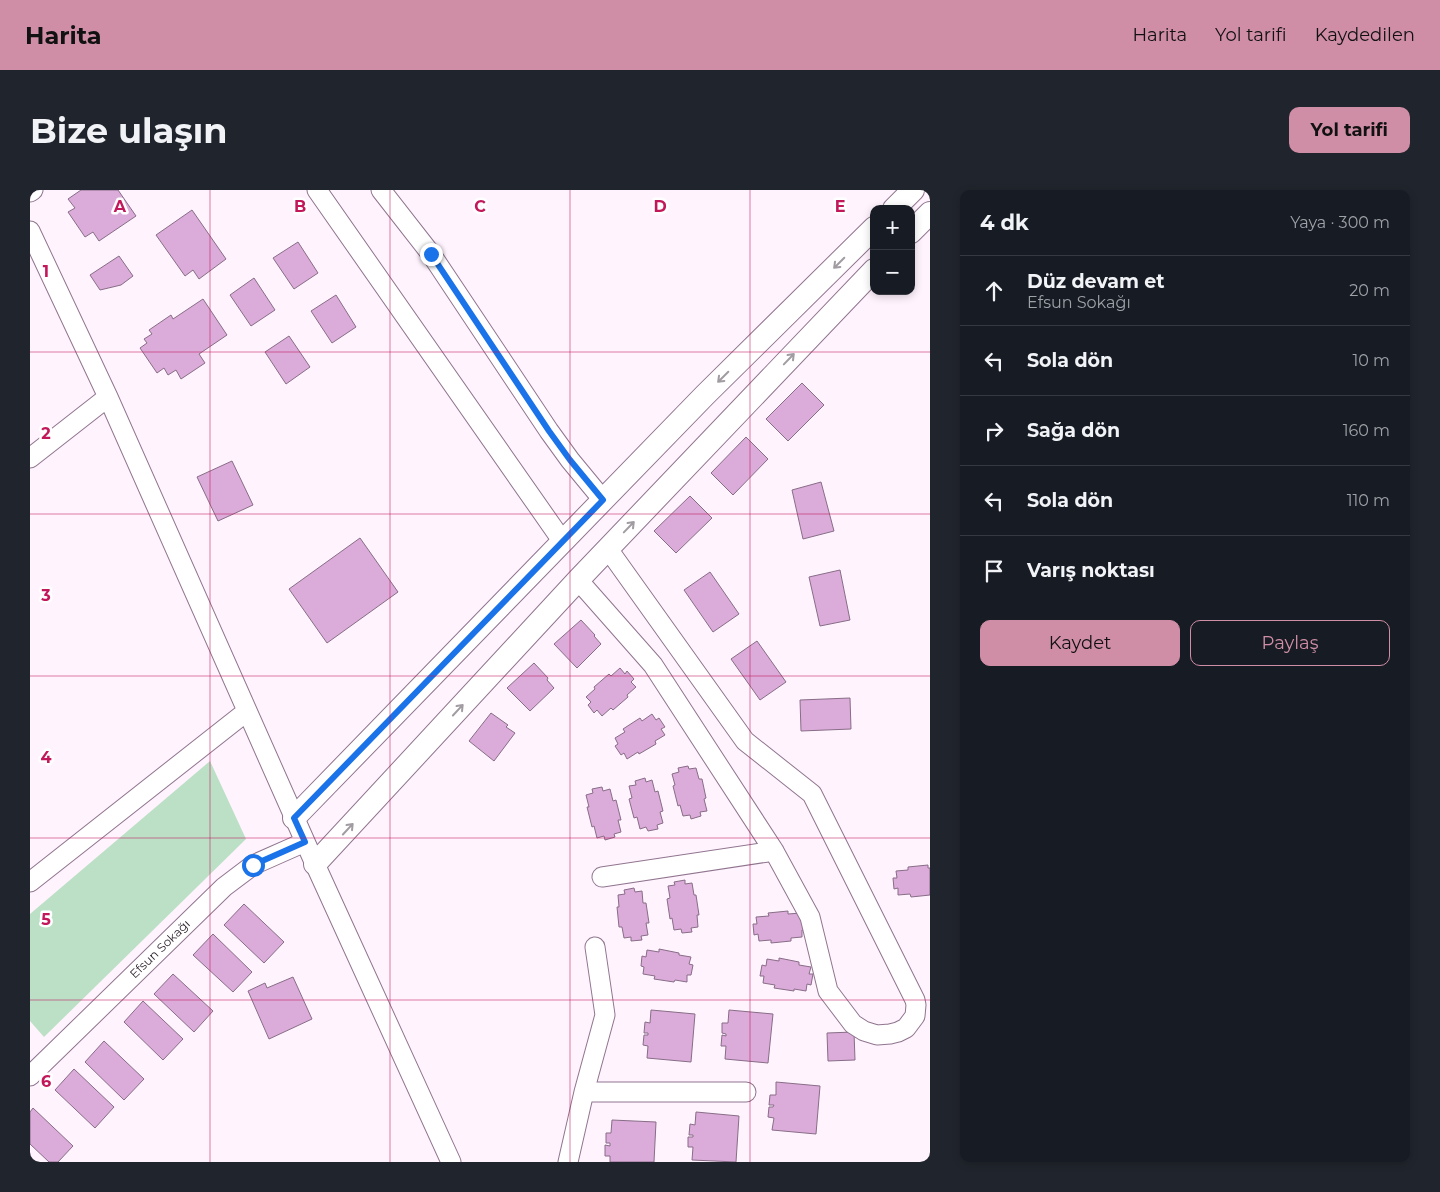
<!DOCTYPE html>
<html lang="tr">
<meta charset="utf-8">
<style>
:root{--surface:#171b24;--page:#20242c;--text:#f1f3f6;--muted:#9ea1a6;--line:#363941;--accent:#d08ea6}
body{margin:0;font-family:Montserrat,sans-serif;background:var(--page);color:var(--text)}
.controls{position:absolute;right:15px;top:15px;display:grid;overflow:hidden;border-radius:10px;box-shadow:0 2px 8px #0003}
.controls button{width:45px;height:45px;display:grid;place-items:center;padding:0;border:0;border-bottom:1px solid var(--line);background:var(--surface);color:var(--text);font:25px sans-serif}
.stop{position:absolute;width:15px;height:15px;margin:-11px;border:4px solid #1a73e8;border-radius:50%;background:#fff}
.stop.end{background:#1a73e8;border-color:#fff;box-shadow:0 1px 5px #0008}
.list{margin:0;padding:0;list-style:none}
h2{display:flex;justify-content:space-between;align-items:center;height:65px;margin:0;padding:0 20px;font-size:21px}
h2 small{font-size:16px;font-weight:400;color:var(--muted)}
.list li{display:grid;grid-template-columns:32px 1fr auto;gap:15px;align-items:center;box-sizing:border-box;height:70px;padding:0 20px;border-top:1px solid var(--line)}
.list b{display:block;font-size:19px;white-space:nowrap}
.list p{margin:0;font-size:16px;white-space:nowrap;color:var(--muted)}
.list em{font-size:16px;font-style:normal;color:var(--muted)}
.actions{display:flex;gap:10px;padding:15px 20px}
.actions a{flex:1;padding:11px 0;border:1px solid var(--accent);border-radius:10px;text-align:center;font-size:18px;color:var(--accent)}
.actions .main{background:var(--accent);color:#111}
.icon{flex:none;width:28px;height:28px;fill:none;stroke:currentColor;stroke-width:2;stroke-linecap:round;stroke-linejoin:round}
.map{position:relative;flex:none;width:900px;height:972px;overflow:hidden;border-radius:10px}
header{display:flex;align-items:center;gap:30px;box-sizing:border-box;height:70px;padding:0 25px;background:var(--accent);color:#111}
header strong{font-size:24px}
nav{display:flex;gap:28px;margin-inline-start:auto;font-size:18px}
.intro{display:flex;align-items:center;justify-content:space-between;box-sizing:border-box;height:120px;padding:0 30px}
h1{margin:0;font-size:35px}
.button{padding:12px 22px;border-radius:10px;background:var(--accent);color:#111;font-size:18px;font-weight:700}
main{display:flex;gap:30px;padding:0 30px}
aside{flex:1;background:var(--surface);border-radius:10px;box-shadow:0 2px 8px #0003}
.map>svg:first-child{display:block}
</style>
<header>
<strong>Harita</strong>
<nav><a>Harita</a><a>Yol tarifi</a><a>Kaydedilen</a></nav>
</header>
<div class="intro"><h1>Bize ulaşın</h1><a class="button">Yol tarifi</a></div>
<main>
<div class="map">
<svg width="900" height="972" viewBox="0 0 900 972">
<rect width="100%" height="100%" fill="#fff3fe"/>
<path fill="#bbe0c5" d="M180 571 216 649 14 847 0 831V724Z"/>
<path fill="#dbabd9" stroke="#886d87" d="M51 0H88L106 26 69 51 63 42 55 47 38 22 45 18 38 9Z
M162 20 196 69 169 89 163 80 155 86 126 45Z
M268 52 288 83 264 99 243 68Z
M89 66 103 86 91 95 70 100 60 85Z
M224 88 245 120 221 136 200 105Z
M306 105 326 137 302 153 281 121Z
M173 109 197 145 169 164 175 173 151 189 146 180 138 185 134 178 127 183 110 158 117 153 114 149 122 144 119 140 141 125 143 129Z
M259 146 280 177 256 194 235 162Z
M772 193 794 215 758 251 736 229Z
M716 247 738 269 703 305 681 283Z
M202 271 223 315 188 331 167 287Z
M791 292 804 341 773 349 762 300Z
M660 306 682 328 646 363 624 341Z
M330 348 368 402 297 453 259 399Z
M810 380 820 430 790 436 779 387Z
M680 382 709 424 683 442 654 400Z
M551 430 565 445 564 446 571 454 547 478 524 454Z
M727 451 756 492 730 510 701 469Z
M504 473 518 488 517 490 524 498 500 521 477 498Z
M590 478 595 484 597 481 604 489 601 492 606 497 597 505 598 507 583 520 581 518 572 526 567 520 564 523 558 515 561 512 556 507 565 499 564 497 579 484 581 486Z
M820 508 821 539 771 541 770 510Z
M461 523 478 535 476 537 485 543 464 571 439 551Z
M622 524 626 530 629 528 635 537 631 539 635 545 625 551 626 554 609 564 608 562 597 569 594 563 591 565 585 556 588 554 585 548 595 542 593 539 610 528 612 531Z
M658 576 659 579 666 578 669 589H672L676 608 674 609 677 621 670 622 671 626 661 629 660 625 653 626 650 615 648 616 643 596 645 595 642 584 649 582 648 578Z
M615 588 616 592 622 590 625 602 628 601 633 621 630 622 633 633 627 635 628 639 618 641 616 637 610 639 607 627 604 628 599 609 602 608 599 596 606 595 605 591Z
M572 597 573 601 580 599 583 611 586 610 591 630H588L591 642 584 644 585 647 575 650 574 646 567 648 564 636 562 637 557 617H559L556 605 563 603 562 599Z
M898 675V678H900V705L881 707 880 704 868 705V698L864 699 863 688H867L866 681 878 680V677Z
M655 690V694L662 693 664 705H666L669 725H667L668 737 661 738 662 742 652 743 651 739 644 740 642 728 640 729 637 709 640 708 638 696 645 695 644 692Z
M604 698 605 702 612 701 613 713H616L619 733H616L618 745 611 746 612 750 601 751V747L594 748 592 737H589L587 717H589L588 705 595 704 594 700Z
M214 714 254 752 234 773 194 735Z
M758 721V724L771 723 776 740H772V747L761 748V751L741 753V750L729 751 728 744 724 745 723 734H727L726 727 739 726 738 723Z
M183 744 222 782 203 802 163 765Z
M629 759 649 763V765L661 767 659 774 663 775 661 785H657V792L645 790 644 792 624 789 625 786 613 784 614 777 611 776 612 766 616 767 617 760 629 762Z
M749 768 769 772V775L781 777 779 784H783L781 795 777 794 776 801 764 799V801L744 798 745 795 733 793 734 786H730L732 775 736 776 737 769 749 771Z
M143 784 183 821 164 842 124 804Z
M263 787 282 829 239 849 218 801 235 793 237 798Z
M113 811 153 849 133 870 94 832Z
M621 820 665 824 661 872 617 868 618 856 613 855 614 845H618V843H614L615 832 620 833Z
M699 820 743 824 738 873 695 869 696 856H691L692 845 696 846V844L692 843V833H698Z
M824 842 825 870 798 871 797 843Z
M74 851 114 889 94 910 55 872Z
M44 879 84 917 65 938 25 900Z
M746 892 790 896 786 944 742 940 744 928 738 927 739 917H743L744 915H739L740 905H746Z
M3 918 43 956 28 972H19L0 954V922Z
M666 922 709 926 706 972 662 970 663 957H658V947H663V945H659L660 934 665 935Z
M582 930 626 932 624 972H580V966H575V955L580 956V953H576V943H581Z"/>
<g fill="none" stroke-linecap="round" stroke-linejoin="round">
<g stroke="#90758f" stroke-width="21">
<path id="minor" d="M287 0 533 352
M351 0 401 64 519 241 540 270 573 310
M0 2 3 0
M0 41 78 207 285 674 421 972
M0 268 78 207
M548 390 623 475 744 661 780 727 798 801 823 834 834 841 847 845 860 844 868 842 876 838 885 826 886 815 885 810 782 604 715 551 578 359
M572 687 744 661
M0 692 216 522
M0 886 194 697 223 675 275 652
M554 902H716
M538 972 554 902 575 825 565 757"/>
</g>
<g stroke="#90758f" stroke-width="24">
<path id="tertiary" d="M864 19 883 0
M881 42 900 23
M264 628 675 205 844 38
M285 674 548 390 844 80"/>
</g>
<use href="#minor" stroke="#fff" stroke-width="19"/>
<use href="#tertiary" stroke="#fff" stroke-width="22"/>
</g>
<defs><path id="oneway-shaft" d="M-6 0H5M1.5-3L5.5 0L1.5 3" fill="none" stroke-width="1.6" stroke-linecap="round" stroke-linejoin="round" transform="scale(1.25)"/></defs>
<g stroke="#a19ca1">
<use href="#oneway-shaft" transform="translate(809 73) rotate(135)"/>
<use href="#oneway-shaft" transform="translate(759 169) rotate(-46)"/>
<use href="#oneway-shaft" transform="translate(693 187) rotate(135)"/>
<use href="#oneway-shaft" transform="translate(599 337) rotate(-46)"/>
<use href="#oneway-shaft" transform="translate(428 520) rotate(-47)"/>
<use href="#oneway-shaft" transform="translate(318 639) rotate(-47)"/>
</g>
<g fill="none" stroke-linecap="round" stroke-linejoin="round">
<path stroke="#1a73e8" stroke-width="6" d="M223 675 275 652 264 628 573 310 540 270 519 241 401 64"/>
</g>
<path fill="none" stroke="#c2185b" stroke-width="1" stroke-opacity="0.55" d="M180 0V972M360 0V972M540 0V972M720 0V972M0 162H900M0 324H900M0 486H900M0 648H900M0 810H900"/>
<g text-anchor="middle" stroke-width="5" stroke-linejoin="round" paint-order="stroke">
<g font-size="12" fill="#2f242e" stroke="#fff">
<text transform="translate(130 759) rotate(-44)" y="4">Efsun Sokağı</text>
</g>
</g>
<g font-size="16" text-anchor="middle" font-weight="bold" fill="#c2185b" stroke="#fff" stroke-width="5" stroke-linejoin="round" paint-order="stroke">
<text x="90" y="22">A</text>
<text x="270" y="22">B</text>
<text x="450" y="22">C</text>
<text x="630" y="22">D</text>
<text x="810" y="22">E</text>
<text x="16" y="87">1</text>
<text x="16" y="249">2</text>
<text x="16" y="411">3</text>
<text x="16" y="573">4</text>
<text x="16" y="735">5</text>
<text x="16" y="897">6</text>
</g>
</svg>
<div class="controls">
<button>+</button>
<button>−</button>
</div>
<div class="stop" style="left:223px;top:675px"></div>
<div class="stop end" style="left:401px;top:64px"></div>
</div>
<aside>
<h2>4 dk<small>Yaya · 300 m</small></h2>
<ul class="list">
<li><svg class="icon" aria-label="ahead" viewBox="0 0 24 24"><path d="M12 20V5M6 11l6-6 6 6"/></svg><div><b>Düz devam et</b><p>Efsun Sokağı</p></div><em>20 m</em></li>
<li><svg class="icon" aria-label="left" viewBox="0 0 24 24"><path d="M17 20v-9H6M10 6l-5 5 5 5"/></svg><div><b>Sola dön</b></div><em>10 m</em></li>
<li><svg class="icon" aria-label="right" viewBox="0 0 24 24"><path d="M7 20v-9h11M14 6l5 5-5 5"/></svg><div><b>Sağa dön</b></div><em>160 m</em></li>
<li><svg class="icon" aria-label="left" viewBox="0 0 24 24"><path d="M17 20v-9H6M10 6l-5 5 5 5"/></svg><div><b>Sola dön</b></div><em>110 m</em></li>
<li><svg class="icon" aria-label="arrive" viewBox="0 0 24 24"><path d="M6 21V4h12l-3 4 3 4H6"/></svg><div><b>Varış noktası</b></div></li>
</ul>
<div class="actions"><a class="main">Kaydet</a><a>Paylaş</a></div>
</aside>
</main>
